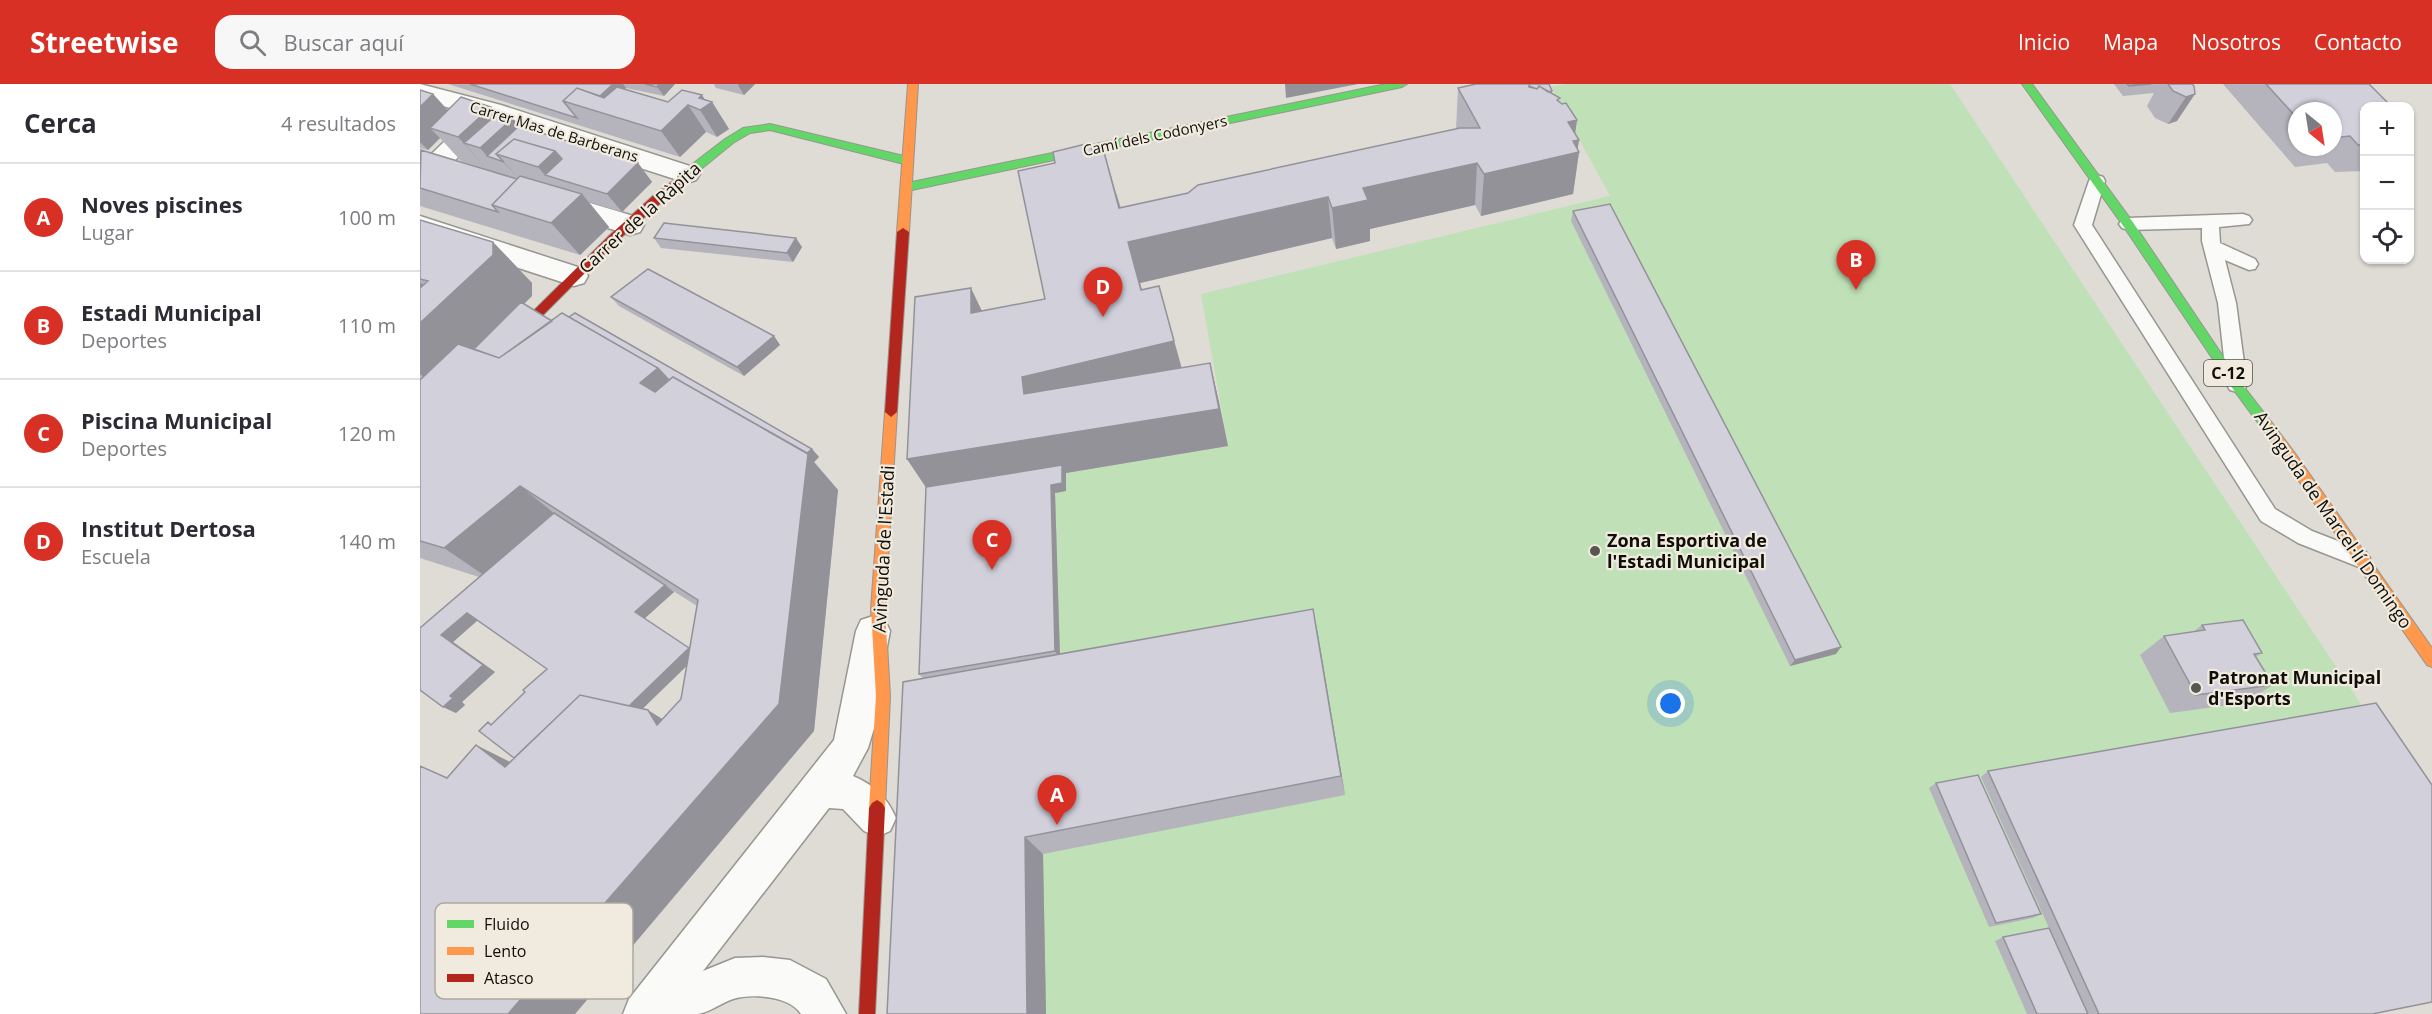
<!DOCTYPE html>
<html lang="es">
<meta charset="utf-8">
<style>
:root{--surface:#fff;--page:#f7f7f7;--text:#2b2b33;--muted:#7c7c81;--line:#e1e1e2;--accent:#d93025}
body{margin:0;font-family:"Open Sans",sans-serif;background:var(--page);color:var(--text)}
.controls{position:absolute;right:18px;top:18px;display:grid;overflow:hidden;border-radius:12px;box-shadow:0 2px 4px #0004}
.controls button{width:54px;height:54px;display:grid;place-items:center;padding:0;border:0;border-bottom:2px solid var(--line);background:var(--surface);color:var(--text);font:30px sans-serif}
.compass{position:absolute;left:1868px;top:18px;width:54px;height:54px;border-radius:50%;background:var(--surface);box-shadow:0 2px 4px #0004;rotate:150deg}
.you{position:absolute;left:1251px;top:620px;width:21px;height:21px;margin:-15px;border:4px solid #fff;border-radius:50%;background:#1a73e8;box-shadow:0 0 0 9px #1a73e833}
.badge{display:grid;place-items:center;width:39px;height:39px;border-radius:50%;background:var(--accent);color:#fff;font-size:20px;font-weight:700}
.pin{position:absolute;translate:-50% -50px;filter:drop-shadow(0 2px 3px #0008)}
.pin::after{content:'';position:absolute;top:32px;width:21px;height:18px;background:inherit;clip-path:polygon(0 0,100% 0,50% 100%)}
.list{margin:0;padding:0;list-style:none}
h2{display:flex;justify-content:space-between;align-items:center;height:78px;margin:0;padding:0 24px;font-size:26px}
h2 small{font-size:20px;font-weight:400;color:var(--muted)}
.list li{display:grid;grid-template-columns:39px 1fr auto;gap:18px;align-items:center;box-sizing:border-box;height:108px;padding:0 24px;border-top:2px solid var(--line)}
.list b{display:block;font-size:22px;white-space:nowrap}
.list p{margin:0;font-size:20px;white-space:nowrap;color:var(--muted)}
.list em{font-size:20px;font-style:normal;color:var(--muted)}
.icon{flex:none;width:33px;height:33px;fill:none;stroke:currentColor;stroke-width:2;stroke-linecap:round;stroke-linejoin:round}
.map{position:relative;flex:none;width:2012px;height:930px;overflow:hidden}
header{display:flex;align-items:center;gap:36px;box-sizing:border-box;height:84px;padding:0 30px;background:var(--accent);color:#fff}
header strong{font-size:28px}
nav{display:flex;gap:33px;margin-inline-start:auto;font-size:21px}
.search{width:420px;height:54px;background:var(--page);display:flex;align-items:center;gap:15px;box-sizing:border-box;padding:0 21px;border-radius:18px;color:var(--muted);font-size:22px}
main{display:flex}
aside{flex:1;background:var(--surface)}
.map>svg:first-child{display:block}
</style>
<header>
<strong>Streetwise</strong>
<div class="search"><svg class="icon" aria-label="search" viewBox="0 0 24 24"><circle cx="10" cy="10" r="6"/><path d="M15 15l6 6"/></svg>Buscar aquí</div>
<nav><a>Inicio</a><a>Mapa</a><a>Nosotros</a><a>Contacto</a></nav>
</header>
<main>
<aside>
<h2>Cerca<small>4 resultados</small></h2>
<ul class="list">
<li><span class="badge">A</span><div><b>Noves piscines</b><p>Lugar</p></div><em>100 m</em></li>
<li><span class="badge">B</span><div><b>Estadi Municipal</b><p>Deportes</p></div><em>110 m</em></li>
<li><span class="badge">C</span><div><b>Piscina Municipal</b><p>Deportes</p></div><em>120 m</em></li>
<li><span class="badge">D</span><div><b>Institut Dertosa</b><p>Escuela</p></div><em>140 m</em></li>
</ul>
</aside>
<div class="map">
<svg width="2012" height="930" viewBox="0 0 2012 930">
<rect width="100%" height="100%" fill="#dedcd5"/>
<path fill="#c0e0b8" d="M1146 0H1530L1944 625 1952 930H494L511 411 808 362 781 210 1190 112 1131 3Z"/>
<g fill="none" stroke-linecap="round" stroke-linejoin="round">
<g stroke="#979690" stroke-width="3">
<path id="lane" d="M1677 91 1683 93 1685 97 1672 141 1855 425 1892 447 1946 468 1950 474 1946 480 1939 483 1878 459 1841 437 1654 141 1669 97 1671 93Z
M1823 130 1829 132 1832 136 1829 140 1799 143 1800 159 1835 175 1838 180 1835 185 1829 186 1805 176 1816 219 1827 301 1824 306 1817 308 1810 306 1807 301 1798 219 1782 157V144L1708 146 1702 144 1699 140 1702 136 1708 134Z"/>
</g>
<g stroke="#979690" stroke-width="3">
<path id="street" d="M0 0 81 21 276 84 280 90 276 96 267 99 75 37 9 102 0 105V81L53 30 0 16Z
M137 109 220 134 224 141 220 148 210 151 128 125 124 118 128 111Z
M0 132 164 185 168 192 164 199 154 202 0 152Z
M453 532 465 536 470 547 457 615 455 641 448 664 433 692C454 701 467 713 476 734L470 747 457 753 444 747 423 725 409 724 283 887 315 874 343 873 370 876 406 895 426 930H381C370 912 332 909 313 915 301 919 290 928 278 930 259 930 224 930 203 930L209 915 414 656 436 547 441 536Z"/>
</g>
<g stroke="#979690" stroke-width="2">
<path id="fast" d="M966 0H987L982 3 487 107 482 103 487 99Z
M1602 0H1612L1712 137 1821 299 1852 339 1854 343 1852 347H1844L1813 305 1704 143Z
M350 40 488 73 493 77 488 81 350 46 330 49 313 59 265 98H257V92L305 55 323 44Z"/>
</g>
<g stroke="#979690" stroke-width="2">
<path id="slow" d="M488 0H498L489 148 483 152 477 148Z
M471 323 477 328 465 525 470 612 465 724 462 729 457 732 452 729 449 724 456 612 451 525 465 328Z
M1848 338 1852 339 1874 368 2012 564V583L2007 581 1844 347 1842 343Z"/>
</g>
<g stroke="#979690" stroke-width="2">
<path id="jam" d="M261 91 266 95 265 98 197 157 91 263H83L81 260 83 257 190 151 234 111Z
M483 144 489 148 477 328 471 333 465 328 477 148Z
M457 716 462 719 465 724 455 930H439L449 724 452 719Z"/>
</g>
<use href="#lane" fill="#fafaf9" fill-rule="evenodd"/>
<use href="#street" fill="#fafaf9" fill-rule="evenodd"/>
<use href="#fast" fill="#63d668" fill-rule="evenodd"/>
<use href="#slow" fill="#ff974d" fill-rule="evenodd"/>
<use href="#jam" fill="#b3261e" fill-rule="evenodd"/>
</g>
<path fill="#b5b3bc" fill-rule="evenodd" d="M28 0H255L244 12 206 4 205 5 248 18 282 11 284 15 292 18 309 45 297 53 286 48 260 73Z
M294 0H335L324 11 296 4Z
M1694 0H1772L1757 37 1748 40 1735 34 1727 22 1734 9 1703 12Z
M1803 0H1949L1944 22V87L1915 88 1907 79 1875 83ZM1877 27H1913V63H1877Z
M1038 4 1132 7V9L1157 36 1155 50 1159 56 1157 65 1159 68 1153 110 1061 132 1055 121 950 145V157L916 165 912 154 720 199 722 206 762 284 790 279 799 318 808 362 646 389V407L635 409 640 570 893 525 925 711 623 770 626 930H467L504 595 499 590 506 403 487 375 562 227 625 215 635 79 673 71 697 111 701 124 768 109 1036 45Z
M0 6 13 10 28 26 71 23 77 30 99 43 218 79 232 98 202 128 169 118 189 143 160 171 0 122V67L97 95 41 77 20 54 8 66 0 64Z
M1153 127 1416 570 1370 582 1151 137Z
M0 136 73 158 112 199V212L104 220 132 237 392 365 399 373 394 378 418 406 394 647 155 930H0L28 694 56 661 90 678 94 674 72 641 127 585 58 536 33 558 75 588 42 618 45 621 36 629 23 623 0 606 59 493 0 474V296H1L0 295ZM250 505 277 522 270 564 225 534 254 508ZM267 581 261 615 243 635 222 625Z
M234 154 382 163 373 178 241 164Z
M191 213 354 252 360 261 324 292 199 222Z
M1782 541 1842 569 1836 573 1853 601 1824 619 1750 629 1720 571 1744 552 1773 548Z
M1568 687 1952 930H1607L1575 857 1583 853 1629 844 1561 693Z
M1516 699 1621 830 1613 834 1569 843 1509 704Z"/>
<path fill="#939299" d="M193 0H203L206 4 181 28 167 24Z
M239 0H255L244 12 237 3Z
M319 0H335L324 11 318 1Z
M865 0H938L866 14Z
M13 10 37 37 10 44 20 54 8 66 0 58V23Z
M1775 10 1757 37 1748 40 1766 13Z
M282 11 288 21 292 18 309 45 297 53 280 26 279 14Z
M268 21 286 48 260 73 241 47Z
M71 23 86 40 93 34 115 61 76 70 100 96 84 78 67 72 60 64 44 59 68 86 38 53Z
M1157 36 1154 57 1159 56 1157 69 1159 68 1153 110 1061 132 1064 90 1148 38Z
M135 67 157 93 125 91 118 83Z
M684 68 710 157 908 113 912 154 720 199 733 246 721 206Z
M218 79 232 98 202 128 187 110Z
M1057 79 1055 121 950 145V157L916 165 912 124 943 104Z
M162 110 189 143 160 171 131 139Z
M376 154 382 163 373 178 367 169Z
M73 158 112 199V212L50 273 10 299 0 290V198L22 218Z
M739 202 765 296 604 310 602 293Z
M551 204 570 244 551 229Z
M354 252 360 261 324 292 317 283Z
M790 279 799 318 808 362 646 389V407L635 409 640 574 511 411 487 375Z
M238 284 273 323 259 335 220 299Z
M392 365 399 373 394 378 418 406 394 647 155 930H88L359 620 377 379Z
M100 402 144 437 74 498 24 464Z
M245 501 254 508 224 535 215 528Z
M893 525 898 550 925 711 921 692Z
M47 529 58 536 33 558 75 588 42 618 45 621 36 629 23 623 30 612 21 551Z
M1421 563 1416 570 1370 582 1375 576Z
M269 564 278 571 140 705 128 699Z
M228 626 270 653 237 641Z
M56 661 108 687 85 683Z
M605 753 623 770 626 930H607Z"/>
<path fill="#d2d0db" stroke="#939299" stroke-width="1.5" d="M50 0H193L180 12 157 4 143 17 157 34Z
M225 0H239L237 3Z
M1056 0H1110L1109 2 1117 5 1119 2 1140 14 1137 16 1142 20 1146 19 1157 36 1148 38 1159 56 1153 57 1159 68 1064 90 1057 79 943 104 948 116 912 124 908 113 708 158 721 206 739 202 754 257 602 293 604 310 790 279 799 325 487 375 495 213 551 204V229L625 215 598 87 635 79 633 68 670 59 673 71 684 68 699 124 768 109 778 101 1040 44H1060L1038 4Z
M1110 0H1129L1132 7 1128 8 1119 2 1117 5 1109 3Z
M1707 0H1731L1709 2Z
M1748 0H1772L1774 2 1775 10 1766 13 1753 7Z
M1846 0H1949L1971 22H1944V61H1938L1930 52 1913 54V27H1877V34Z
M197 3 248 18 262 6 282 11 279 14 292 18 280 26 268 21 241 47 143 17 157 4 184 14Z
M0 6 13 10 0 23Z
M41 13 71 23 38 53 10 44Z
M77 30 93 34 60 64 44 59Z
M99 42 218 79 187 110 125 91 142 75 135 67 94 55 76 70 84 78 67 72Z
M94 55 135 67 118 83 76 70Z
M1 66 97 95 72 121 78 128 0 104Z
M100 92 162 110 131 139 72 121Z
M1190 120 1421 563 1375 576 1153 127Z
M0 136 73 158V171L0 239V204L8 197 0 195Z
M244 139 376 154 367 169 234 154Z
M228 185 354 252 317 283 191 213Z
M101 218 132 237 79 274 54 265Z
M142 229 238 284 220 299 235 308 253 293 388 370 359 620 88 930H0V682L27 694 56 661 85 683 160 611 228 626 237 641 261 615 278 516 100 402 24 464 0 457V296L38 260 79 274Z
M155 229 392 365 387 369 253 293 249 296 238 284 149 233Z
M642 381V399L631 401 635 567 499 590 506 403Z
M134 429 245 501 215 528 269 564 209 622 160 611 94 674 59 647 68 638 71 641 105 608 103 606 127 585 47 529 21 551 63 581 30 612 33 614 23 623 0 606V544Z
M893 525 921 692 605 753 607 930H467L483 598Z
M1823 536 1842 569 1834 570 1853 601 1776 611 1744 552 1785 546 1782 541Z
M1956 619 2012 701V918L1952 930H1679L1568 687Z
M1558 691 1621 830 1576 839 1516 699Z
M1629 844 1668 930H1617L1583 853Z"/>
<g fill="#575650" stroke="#f0ebde" stroke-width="2">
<circle cx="1175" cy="467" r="6"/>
<circle cx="1776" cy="604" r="6"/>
</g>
<g text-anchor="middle" stroke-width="4.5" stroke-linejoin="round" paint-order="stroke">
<g font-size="15" fill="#0f0e09" stroke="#f0ebde">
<text transform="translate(134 48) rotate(17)" y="5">Carrer Mas de Barberans</text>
<text transform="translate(735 52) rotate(-12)" y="5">Camí dels Codonyers</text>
</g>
<rect fill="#f0ebde" stroke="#525049" stroke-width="1.5" x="1784" y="276" width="48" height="26" rx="4.5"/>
<g font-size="16" font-weight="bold" fill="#0f0e09">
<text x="1808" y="295">C-12</text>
</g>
<g font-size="18" fill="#0f0e09" stroke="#f0ebde">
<text transform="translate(220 134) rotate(-42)" y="6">Carrer de la Ràpita</text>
<text transform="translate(1913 436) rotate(55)" y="6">Avinguda de Marcel·lí Domingo</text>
<text transform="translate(464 465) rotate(-87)" y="6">Avinguda de l'Estadi</text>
</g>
<g font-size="18" font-weight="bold" fill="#0f0e09" stroke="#f0ebde" text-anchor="start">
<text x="1187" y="463">Zona Esportiva de<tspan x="1187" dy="21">l'Estadi Municipal</tspan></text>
<text x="1788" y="600">Patronat Municipal<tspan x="1788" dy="21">d'Esports</tspan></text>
</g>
</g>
<rect x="15" y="819" width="198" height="96" rx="9" fill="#f0ebde" stroke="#aca99e" stroke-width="1.5"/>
<rect x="27" y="836" width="27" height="8" fill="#63d668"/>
<rect x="27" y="863" width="27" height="8" fill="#ff974d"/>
<rect x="27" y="890" width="27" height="8" fill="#b3261e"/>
<g font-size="16" fill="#0f0e09">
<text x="64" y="846">Fluido</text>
<text x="64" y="873">Lento</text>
<text x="64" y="900">Atasco</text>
</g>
</svg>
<div class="controls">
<button>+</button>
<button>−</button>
<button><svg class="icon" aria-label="locate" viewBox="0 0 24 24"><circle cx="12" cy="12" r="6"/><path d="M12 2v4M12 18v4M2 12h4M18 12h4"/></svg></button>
</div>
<svg class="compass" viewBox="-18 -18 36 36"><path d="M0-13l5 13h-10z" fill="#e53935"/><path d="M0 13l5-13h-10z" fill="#7c7c81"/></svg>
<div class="you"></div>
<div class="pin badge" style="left:637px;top:741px">A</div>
<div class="pin badge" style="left:1436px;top:206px">B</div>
<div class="pin badge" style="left:572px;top:486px">C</div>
<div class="pin badge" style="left:683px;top:233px">D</div>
</div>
</main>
